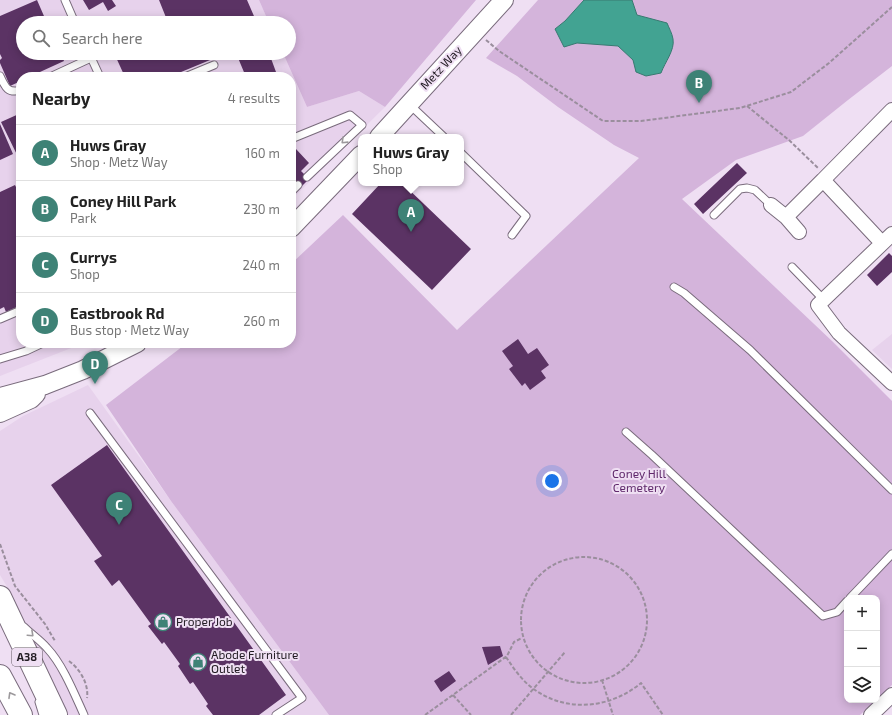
<!DOCTYPE html>
<meta charset="utf-8">
<style>
:root{--surface:#fff;--page:#f6f6f6;--text:#222;--muted:#767676;--line:#e0e0e0;--accent:#3e8276}
body{margin:0;font-family:"Exo 2",sans-serif;background:var(--page);color:var(--text)}
.controls{position:absolute;right:12px;bottom:12px;display:grid;overflow:hidden;border-radius:8px;box-shadow:0 2px 10px #0003}
.controls button{width:36px;height:36px;display:grid;place-items:center;padding:0;border:0;border-bottom:1px solid var(--line);background:var(--surface);color:var(--text);font:20px sans-serif}
.you{position:absolute;left:552px;top:481px;width:14px;height:14px;margin:-10px;border:3px solid #fff;border-radius:50%;background:#1a73e8;box-shadow:0 0 0 6px #1a73e833}
.badge{display:grid;place-items:center;width:26px;height:26px;border-radius:50%;background:var(--accent);color:#fff;font-size:13px;font-weight:700}
.pin{position:absolute;translate:-50% -33px;filter:drop-shadow(0 1px 2px #0008)}
.pin::after{content:'';position:absolute;top:21px;width:14px;height:12px;background:inherit;clip-path:polygon(0 0,100% 0,50% 100%)}
.popup{position:absolute;left:358px;top:134px;width:106px;height:52px;box-sizing:border-box;display:grid;place-content:center;border-radius:8px;background:var(--surface);filter:drop-shadow(0 1px 3px #0005);font-size:13px;white-space:nowrap;color:var(--muted)}
.popup b{font-size:15px;color:var(--text)}
.popup::after{content:'';position:absolute;left:50%;top:100%;margin-left:-8px;border:8px solid transparent;border-top-color:var(--surface)}
.list{margin:0;padding:0;list-style:none}
h2{display:flex;justify-content:space-between;align-items:center;height:52px;margin:0;padding:0 16px;font-size:17px}
h2 small{font-size:13px;font-weight:400;color:var(--muted)}
.list li{display:grid;grid-template-columns:26px 1fr auto;gap:12px;align-items:center;box-sizing:border-box;height:56px;padding:0 16px;border-top:1px solid var(--line)}
.list b{display:block;font-size:15px;white-space:nowrap}
.list p{margin:0;font-size:13px;white-space:nowrap;color:var(--muted)}
.list em{font-size:13px;font-style:normal;color:var(--muted)}
.icon{flex:none;width:22px;height:22px;fill:none;stroke:currentColor;stroke-width:2;stroke-linecap:round;stroke-linejoin:round}
.map{position:relative;flex:none;width:892px;height:715px;overflow:hidden}
.search{position:absolute;background:var(--surface);box-shadow:0 2px 10px #0003;left:16px;top:16px;width:280px;height:44px;display:flex;align-items:center;gap:10px;box-sizing:border-box;padding:0 14px;border-radius:22px;color:var(--muted);font-size:15px}
.panel{position:absolute;background:var(--surface);box-shadow:0 2px 10px #0003;left:16px;top:72px;width:280px;height:276px;border-radius:16px}
.map>svg:first-child{display:block}
</style>
<div class="map">
<svg width="892" height="715" viewBox="0 0 892 715">
<rect width="100%" height="100%" fill="#efdff3"/>
<path fill="#e7d2ec" d="M0 0H259L269 23H23V53H283L307 107 359 91 385 107 291 200V77H21V343H84L0 376Z
M892 334V369L872 350Z
M88 385 171 501 329 715H67L34 649 9 590 0 575V431L23 416Z"/>
<path fill="#d4b4db" d="M259 0H476L385 107 359 91 307 107 283 53H289V23H269Z
M538 0H892V66L848 100 803 136 736 160 682 199 832 341 892 401V685L877 699V598H847V700H876L860 715H329L171 501 106 405 187 343H291V264L343 215 457 330 639 158 614 145 558 107 517 76 486 58Z"/>
<path fill="#42a392" stroke="#387a71" d="M584 0H632L637 15 667 23C669 28 672 33 673 39 675 50 665 62 661 73L646 76 636 72 633 60 618 46 577 43 564 47 555 29 565 21Z"/>
<path fill="#5b3364" d="M37 0 47 23H23V53H61L64 61 29 77H21V81L10 86 0 63V60L2 58 0 54V16Z
M83 0H112L116 6 108 11 103 2 89 10Z
M159 0H247L257 23H161L167 20Z
M114 53H227L169 77H125Z
M236 53H269L276 72 264 77H246Z
M21 113V163L1 122Z
M0 124 13 154 0 160Z
M296 149 309 163 301 171 309 179 301 187 293 179 291 181V154Z
M737 163 747 173 703 214 694 204Z
M381 183H402L471 249 432 290 352 214Z
M15 185 21 197V305L6 312 4 307 0 309V192Z
M889 253 892 256V272L877 286 867 275Z
M518 339 528 354 537 348 549 365 541 371 546 378 530 390 525 383 522 386 509 369 513 366 502 351Z
M107 445 286 695 259 715H213L206 706 208 704 193 682 190 684 178 666 180 664 164 642 162 644 148 626 151 624 119 580 112 586 94 561 102 556 51 485Z
M500 646 503 656 488 665 482 647Z
M449 671 456 681 441 692 434 681Z"/>
<g fill="none" stroke-linecap="round" stroke-linejoin="round">
<g stroke="#796b7c" stroke-width="9">
<path id="service" d="M65 0 75 23
M89 53 100 77
M0 76C5 87 8 94 21 90
M50 77 91 58
M185 77 214 65
M409 104 444 137
M291 139 350 115 362 125 307 177
M461 153 526 216 512 235
M291 192 298 185
M714 215 740 189 747 188 755 190 771 205
M792 267 824 300
M674 287 684 293 750 350 892 490
M0 319 21 310
M0 359 26 351 43 343
M90 413 302 698 276 715
M626 432 652 455 823 616 837 612 847 601
M850 598 892 554
M24 627C31 634 40 640 47 648 63 665 74 693 84 715
M39 702 43 715"/>
</g>
<g stroke="#796b7c" stroke-width="16">
<path id="minor" d="M771 205 786 217 799 232
M786 217 823 180
M892 234 818 305 839 333 892 383
M882 243 823 180 892 110
M871 715 892 695"/>
</g>
<g stroke="#796b7c" stroke-width="20">
<path id="tertiary" d="M379 137 504 0
M291 228 361 155
M0 397 45 385 83 370 137 343
M0 413 31 399 36 394"/>
</g>
<g stroke="#796b7c" stroke-width="24">
<path id="trunk" d="M0 597 56 715
M0 676 21 715"/>
</g>
<path stroke="#9a8e9d" stroke-width="2" stroke-dasharray="4 2" stroke-linecap="butt" d="M486 40 499 51 603 121H641L740 108 791 92 829 63 892 7
M747 106 790 141 818 168
M0 544 15 586 45 624 55 641
M521 620a63 63 0 1 1 126 0a63 63 0 1 1-126 0Z
M506 657C514 669 523 682 535 690 568 713 611 708 641 683L663 715
M69 661C80 669 89 684 87 698
M602 680 613 715
M453 695 471 715
M425 715 507 656 514 642 522 638
M511 715 565 652"/>
<use href="#service" stroke="#fff" stroke-width="7"/>
<use href="#minor" stroke="#fff" stroke-width="14"/>
<use href="#tertiary" stroke="#fff" stroke-width="18"/>
<use href="#trunk" stroke="#fff" stroke-width="22"/>
</g>
<defs><path id="oneway-chevron" d="M-2-3.5L2.5 0L-2 3.5" fill="none" stroke-width="1.6" stroke-linecap="round" stroke-linejoin="round"/></defs>
<g stroke="#9c999c">
<use href="#oneway-chevron" transform="translate(344 141) rotate(136)"/>
<use href="#oneway-chevron" transform="translate(31 634) rotate(43)"/>
<use href="#oneway-chevron" transform="translate(11 695) rotate(-120)"/>
</g>
<defs>
<g id="shop-ring" transform="scale(0.9)"><circle r="9.5" fill="#efdff3" stroke="#3e8276" stroke-width="1.5"/><path d="M-5-2.5h2.3a2.7 3.5 0 0 1 5.4 0H5L5.5 6h-11ZM-1.5-2.5h3a1.5 2.3 0 0 0-3 0Z" fill="#3e8276"/></g>
</defs>
<g fill-rule="evenodd">
<use href="#shop-ring" x="163" y="622"/>
<use href="#shop-ring" x="198" y="662"/>
</g>
<g text-anchor="middle" stroke-width="4" stroke-linejoin="round" paint-order="stroke">
<rect fill="#efdff3" stroke="#605661" stroke-width="1" x="12" y="648" width="30" height="18" rx="3"/>
<g font-size="11" font-weight="bold" fill="#221c23">
<text x="27" y="661">A38</text>
</g>
<g font-size="12" fill="#221c23" stroke="#efdff3">
<text transform="translate(441 68) rotate(-47)" y="4">Metz Way</text>
</g>
<g font-size="12" fill="#5f286b" stroke="#efdff3">
<text x="639" y="478">Coney Hill<tspan x="639" dy="14">Cemetery</tspan></text>
</g>
<g font-size="12" fill="#221c23" stroke="#efdff3" text-anchor="start">
<text x="176" y="626">Proper Job</text>
<text x="211" y="659">Abode Furniture<tspan x="211" dy="14">Outlet</tspan></text>
</g>
</g>
</svg>
<div class="controls">
<button>+</button>
<button>−</button>
<button><svg class="icon" aria-label="layers" viewBox="0 0 24 24"><path d="M12 4l9 5-9 5-9-5zM3 14l9 5 9-5"/></svg></button>
</div>
<div class="you"></div>
<div class="pin badge" style="left:411px;top:232px">A</div>
<div class="popup"><b>Huws Gray</b>Shop</div>
<div class="pin badge" style="left:699px;top:103px">B</div>
<div class="pin badge" style="left:119px;top:525px">C</div>
<div class="pin badge" style="left:95px;top:384px">D</div>
<div class="search"><svg class="icon" aria-label="search" viewBox="0 0 24 24"><circle cx="10" cy="10" r="6"/><path d="M15 15l6 6"/></svg>Search here</div>
<section class="panel">
<h2>Nearby<small>4 results</small></h2>
<ul class="list">
<li><span class="badge">A</span><div><b>Huws Gray</b><p>Shop · Metz Way</p></div><em>160 m</em></li>
<li><span class="badge">B</span><div><b>Coney Hill Park</b><p>Park</p></div><em>230 m</em></li>
<li><span class="badge">C</span><div><b>Currys</b><p>Shop</p></div><em>240 m</em></li>
<li><span class="badge">D</span><div><b>Eastbrook Rd</b><p>Bus stop · Metz Way</p></div><em>260 m</em></li>
</ul>
</section>
</div>
